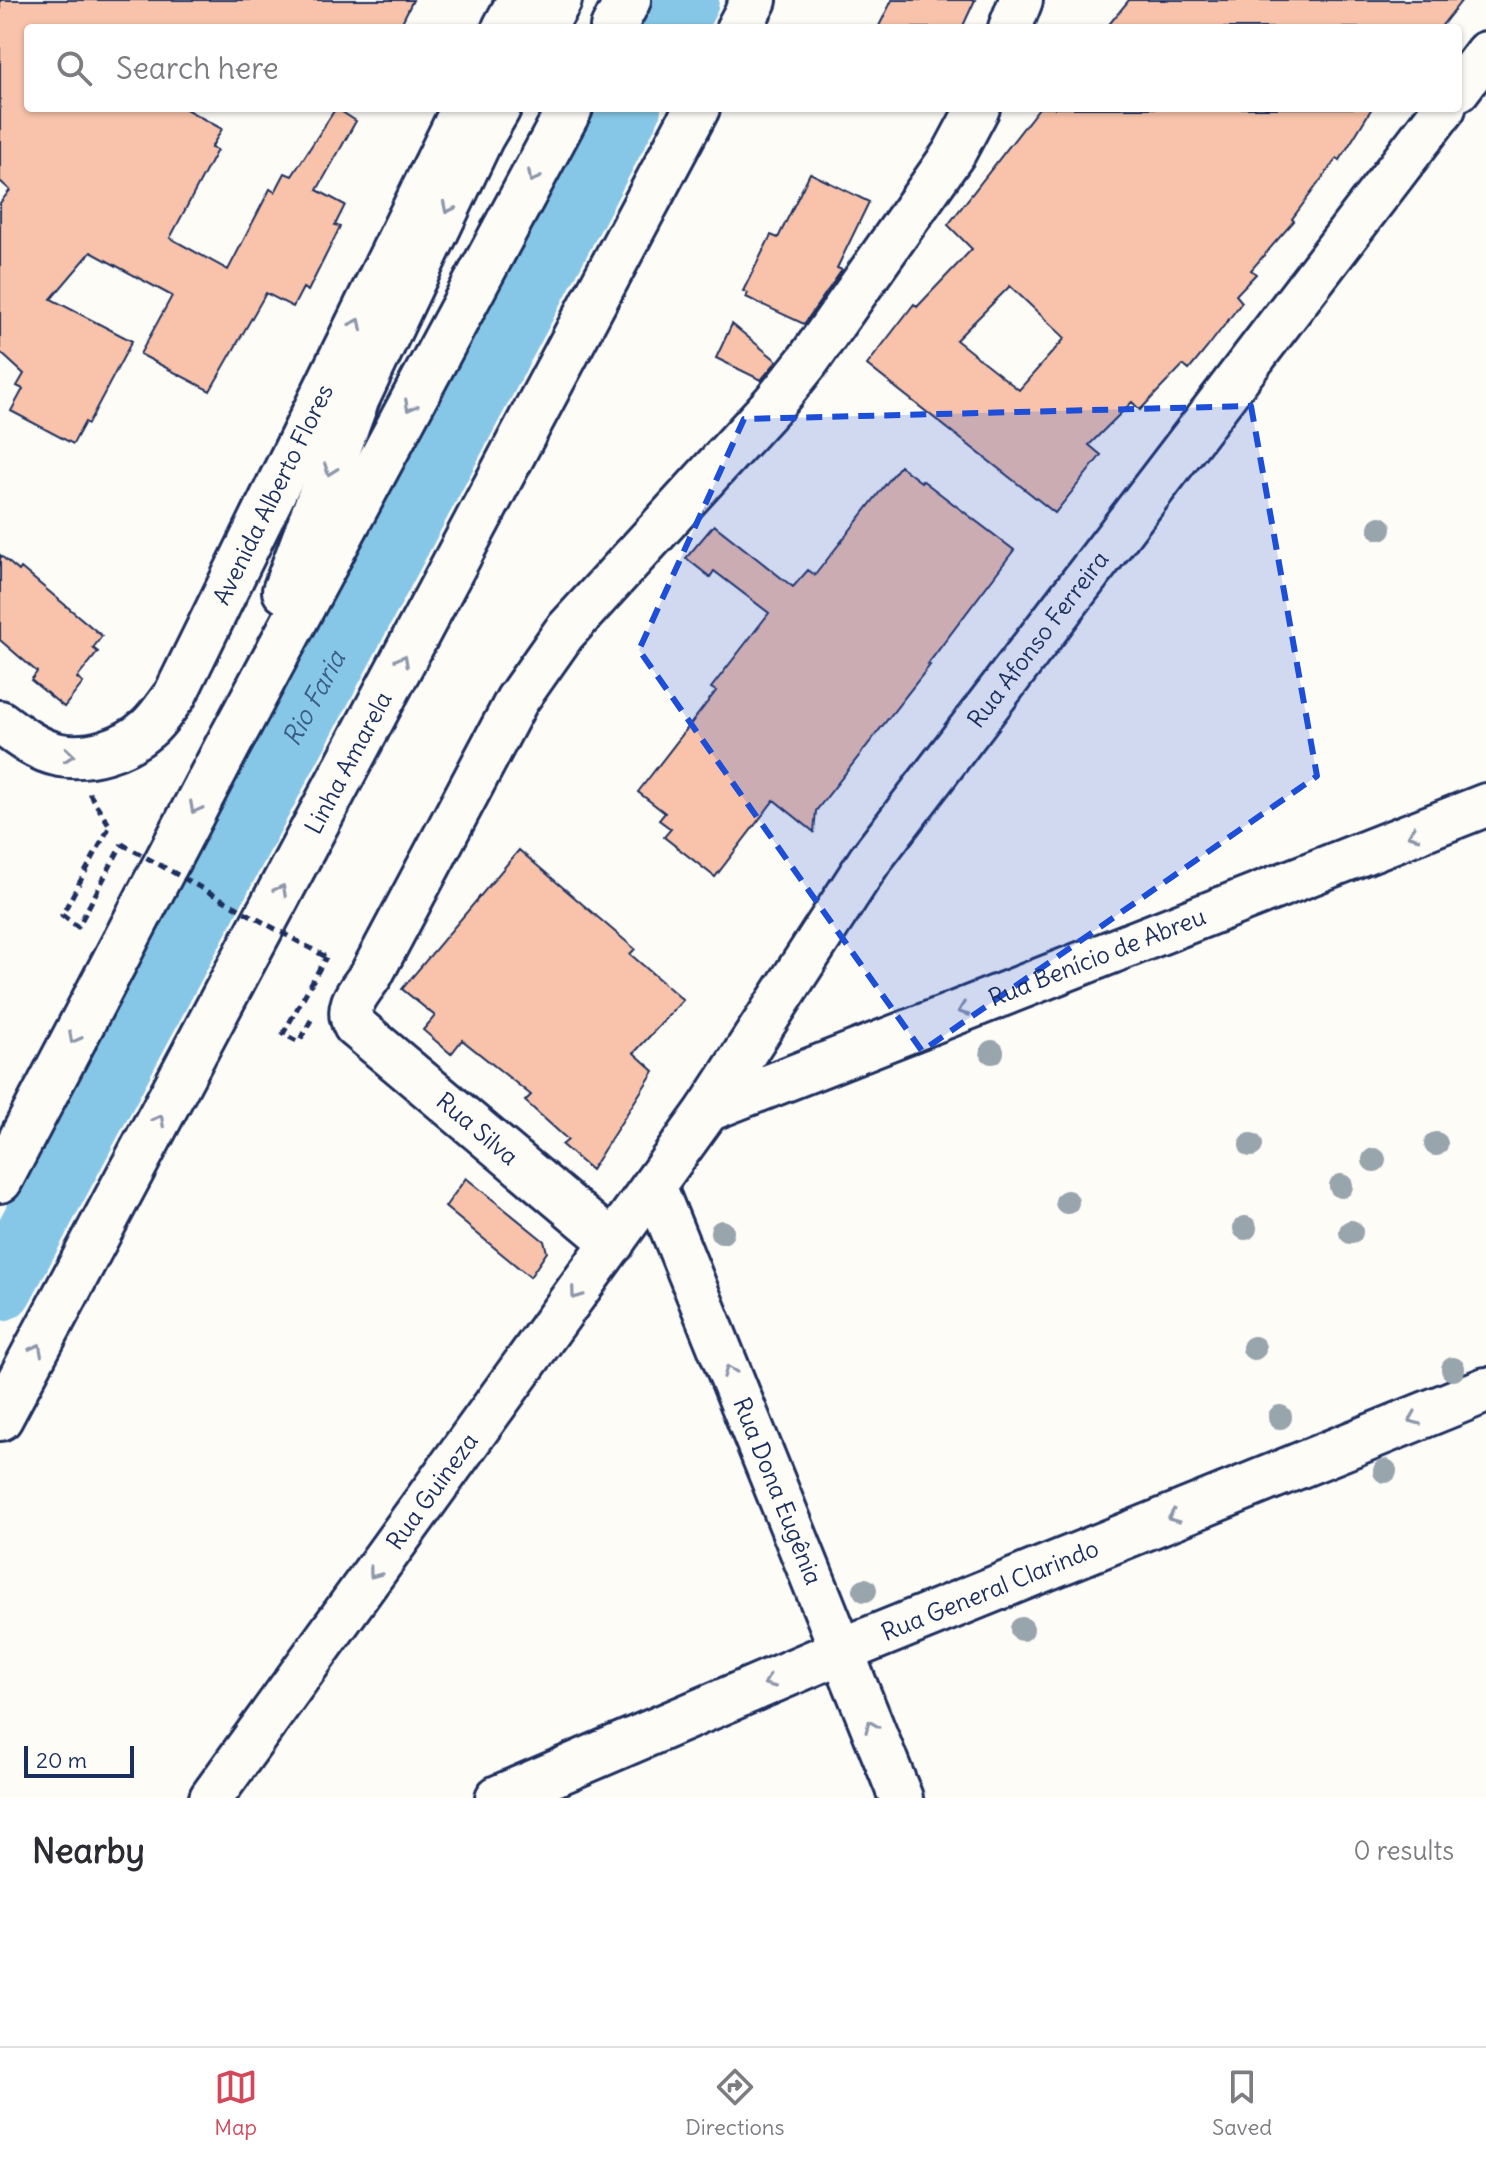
<!DOCTYPE html>
<meta charset="utf-8">
<style>
:root{--surface:#fff;--page:#f2f2f3;--text:#2b2b33;--muted:#7c7c81;--line:#e1e1e2;--accent:#d1495b}
body{margin:0;font-family:Delius,sans-serif;background:var(--page);color:var(--text)}
.scale{position:absolute;left:24px;bottom:20px;width:110px;box-sizing:border-box;padding-left:8px;border:4px solid #1b2f5e;border-top:0;font-size:22px;line-height:28px;white-space:nowrap;color:#1b2f5e;-webkit-text-stroke:6px #fdfcf7;paint-order:stroke}
.list{margin:0;padding:0;list-style:none}
h2{display:flex;justify-content:space-between;align-items:center;height:104px;margin:0;padding:0 32px;font-size:34px}
h2 small{font-size:26px;font-weight:400;color:var(--muted)}
.icon{flex:none;width:44px;height:44px;fill:none;stroke:currentColor;stroke-width:2;stroke-linecap:round;stroke-linejoin:round}
.map{position:relative;flex:none;width:1486px;height:1798px;overflow:hidden}
.search{position:absolute;background:var(--surface);box-shadow:0 2px 6px #0004;left:24px;right:24px;top:24px;height:88px;display:flex;align-items:center;gap:20px;box-sizing:border-box;padding:0 28px;border-radius:8px;color:var(--muted);font-size:30px}
.sheet{height:248px;background:var(--surface)}
nav{display:flex;justify-content:space-around;align-items:center;box-sizing:border-box;height:112px;border-top:2px solid var(--line);background:var(--surface);font-size:22px;color:var(--muted)}
nav a{display:grid;justify-items:center;gap:4px}
nav .on{color:var(--accent)}
.map>svg:first-child{display:block}
</style>
<div class="map">
<svg width="1486" height="1798" viewBox="0 0 1486 1798">
<rect width="100%" height="100%" fill="#fdfcf7"/>
<filter id="ink" filterUnits="userSpaceOnUse"><feTurbulence type="fractalNoise" baseFrequency=".0125" numOctaves="2"/><feDisplacementMap in="SourceGraphic" scale="16" xChannelSelector="R" yChannelSelector="G"/><feConvolveMatrix kernelMatrix="1 2 1 2 8 2 1 2 1" color-interpolation-filters="sRGB"/></filter>
<g filter="url(#ink)">
<g fill="none" stroke-linecap="round" stroke-linejoin="round">
<g stroke="#86c7e7" stroke-width="66">
<path d="M671 28 686 0"/>
<path id="s1" d="M0 1288 628 108"/>
</g>
</g>
<path fill="#f8c3aa" stroke="#1b2f5e" stroke-width="2" fill-rule="evenodd" d="M0 0H413L399 28H28V108H184L222 129 211 148 217 150 170 238 228 270 270 189 275 192 285 173 292 176 336 108 356 121 317 190 345 205 335 225 340 227 308 291 303 288 293 307 266 293 210 391 140 354 172 296 91 252 51 299 132 341 88 424 85 422 73 444 11 411 23 389 17 386 24 374 0 352V203L10 190 0 181Z
M892 0H975L962 28H878Z
M1129 0H1462L1440 28H1106Z
M1039 108H1372L1340 160 1337 158 1292 219 1294 221 1251 270 1256 274 1236 295 1242 302 1207 348 1189 370 1183 365 1140 410 1132 402 1089 445 1101 455 1055 513 867 365 914 304 917 307 972 249 948 225ZM1010 286 1065 338 1019 390 956 340Z
M810 173 869 202 837 268 842 270 804 324 746 297 748 293 743 291 771 235 778 238Z
M732 324 777 361 761 380 716 358Z
M900 466 921 482 922 480 1014 550 928 664 930 665 816 811 814 832 774 800 715 877 664 837 671 829 659 820 665 813 638 792 716 691 711 688 769 613 714 571 710 577 686 558 714 525 793 587 808 570 815 575Z
M0 555 19 571 21 568 102 636 93 648 98 652 77 678 83 683 64 707 31 680 37 672 0 640Z
M519 850 635 949 630 954 683 1000 634 1053 654 1071 591 1170 562 1145 568 1140 525 1101 531 1095 462 1040 451 1054 423 1030 435 1016 402 989Z
M466 1178 544 1241 547 1252 530 1277 445 1207Z"/>
<g fill="none" stroke-linecap="round" stroke-linejoin="round">
<g stroke="#1b2f5e" stroke-width="48">
<g id="minor">
<path d="M504 28 519 0"/>
<path d="M1010 28 1021 0"/>
<path d="M1458 90 1486 53"/>
<path id="s2" d="M0 722C17 735 38 751 60 755 90 760 124 749 147 729 158 720 166 706 175 695L463 108"/>
<path id="s3" d="M708 1110 1486 805"/>
<path id="s4" d="M654 1185 901 1798"/>
<path d="M613 1243 355 1026C344 1006 359 992 371 975L517 700 564 633 774 403 807 362 954 153 978 108"/>
<path id="s5" d="M211 1798 708 1110 870 860 1444 108"/>
</g>
</g>
<g stroke="#1b2f5e" stroke-width="50">
<g id="tertiary">
<path id="s6" d="M498 1798 841 1651 1486 1390"/>
</g>
</g>
<g stroke="#1b2f5e" stroke-width="50">
<g id="motorway">
<path d="M543 28 559 0"/>
<path d="M613 28 628 0"/>
<path d="M739 28 754 0"/>
<path d="M285 591 357 398 481 137 498 108"/>
<path d="M0 1180 227 747 570 108"/>
<path id="s7" d="M0 1418 697 108"/>
</g>
</g>
<path stroke="#1b2f5e" stroke-width="5" stroke-dasharray="8 6" stroke-linecap="butt" d="M89 793 110 826 62 915 78 927 122 844
M311 1020 299 1042 283 1034 326 957"/>
<use href="#minor" stroke="#fdfcf7" stroke-width="42"/>
<use href="#tertiary" stroke="#fdfcf7" stroke-width="44"/>
<use href="#motorway" stroke="#fdfcf7" stroke-width="44"/>
<path stroke="#1b2f5e" stroke-width="5" stroke-dasharray="8 6" stroke-linecap="butt" d="M122 844 326 957"/>
</g>
<g fill="#98a5ad">
<circle cx="1380" cy="528" r="12"/>
<circle cx="992" cy="1052" r="12"/>
<circle cx="1436" cy="1144" r="12"/>
<circle cx="1251" cy="1145" r="12"/>
<circle cx="1374" cy="1160" r="12"/>
<circle cx="1341" cy="1186" r="12"/>
<circle cx="1067" cy="1202" r="12"/>
<circle cx="1245" cy="1228" r="12"/>
<circle cx="722" cy="1232" r="12"/>
<circle cx="1351" cy="1232" r="12"/>
<circle cx="1254" cy="1348" r="12"/>
<circle cx="1453" cy="1369" r="12"/>
<circle cx="1280" cy="1417" r="12"/>
<circle cx="1385" cy="1471" r="12"/>
<circle cx="865" cy="1590" r="12"/>
<circle cx="1022" cy="1629" r="12"/>
</g>
<defs><path id="oneway-chevron" d="M-2-3.5L2.5 0L-2 3.5" fill="none" stroke-width="1.6" stroke-linecap="round" stroke-linejoin="round" transform="scale(2)"/></defs>
<g stroke="#8c96aa">
<use href="#oneway-chevron" transform="translate(533 177) rotate(118)"/>
<use href="#oneway-chevron" transform="translate(448 208) rotate(116)"/>
<use href="#oneway-chevron" transform="translate(357 324) rotate(-64)"/>
<use href="#oneway-chevron" transform="translate(410 406) rotate(118)"/>
<use href="#oneway-chevron" transform="translate(330 470) rotate(110)"/>
<use href="#oneway-chevron" transform="translate(403 660) rotate(-62)"/>
<use href="#oneway-chevron" transform="translate(69 755) rotate(5)"/>
<use href="#oneway-chevron" transform="translate(195 808) rotate(118)"/>
<use href="#oneway-chevron" transform="translate(1413 834) rotate(159)"/>
<use href="#oneway-chevron" transform="translate(281 890) rotate(-62)"/>
<use href="#oneway-chevron" transform="translate(963 1010) rotate(159)"/>
<use href="#oneway-chevron" transform="translate(74 1038) rotate(118)"/>
<use href="#oneway-chevron" transform="translate(159 1120) rotate(-62)"/>
<use href="#oneway-chevron" transform="translate(576 1294) rotate(126)"/>
<use href="#oneway-chevron" transform="translate(37 1349) rotate(-62)"/>
<use href="#oneway-chevron" transform="translate(729 1371) rotate(-112)"/>
<use href="#oneway-chevron" transform="translate(1414 1419) rotate(158)"/>
<use href="#oneway-chevron" transform="translate(1173 1517) rotate(158)"/>
<use href="#oneway-chevron" transform="translate(374 1573) rotate(126)"/>
<use href="#oneway-chevron" transform="translate(769 1682) rotate(157)"/>
<use href="#oneway-chevron" transform="translate(871 1726) rotate(-112)"/>
</g>
</g>
<path fill="#1d4ed8" fill-opacity="0.2" stroke="#1d4ed8" stroke-width="6" stroke-dasharray="16 10" stroke-linejoin="round" d="M1251 406 1317 776 922 1051 639 650 744 419Z"/>
<g text-anchor="middle" stroke-width="6" stroke-linejoin="round" paint-order="stroke">
<g font-size="24" fill="#1b2f5e" stroke="#fdfcf7">
<text dy="8" stroke="none"><textPath href="#s2" startOffset="430">Avenida Alberto Flores</textPath></text>
<text dy="8" stroke="none"><textPath href="#s5" startOffset="1424">Rua Afonso Ferreira</textPath></text>
<text dy="8" stroke="none"><textPath href="#s7" startOffset="742">Linha Amarela</textPath></text>
<text dy="8" stroke="none"><textPath href="#s3" startOffset="418">Rua Benício de Abreu</textPath></text>
<text transform="translate(477 1129) rotate(40)" y="8">Rua Silva</text>
<text dy="8" stroke="none"><textPath href="#s5" startOffset="378">Rua Guineza</textPath></text>
<text dy="8" stroke="none"><textPath href="#s4" startOffset="330">Rua Dona Eugênia</textPath></text>
<text dy="8" stroke="none"><textPath href="#s6" startOffset="534">Rua General Clarindo</textPath></text>
</g>
<g font-size="26" font-style="italic" fill="#3b5d87" stroke="#fdfcf7">
<text dy="9" stroke="none"><textPath href="#s1" startOffset="668">Rio Faria</textPath></text>
</g>
</g>
</svg>
<div class="scale">20 m</div>
<div class="search"><svg class="icon" aria-label="search" viewBox="0 0 24 24"><circle cx="10" cy="10" r="6"/><path d="M15 15l6 6"/></svg>Search here</div>
</div>
<section class="sheet">
<h2>Nearby<small>0 results</small></h2>
<ul class="list">
</ul>
</section>
<nav>
<a class="on"><svg class="icon" aria-label="map" viewBox="0 0 24 24"><path d="M3 6l6-2 6 2 6-2v14l-6 2-6-2-6 2zM9 4v14M15 6v14"/></svg>Map</a>
<a><svg class="icon" aria-label="directions" viewBox="0 0 24 24"><path d="M12 3l9 9-9 9-9-9zM9 14v-3h6M13 9l2 2-2 2"/></svg>Directions</a>
<a><svg class="icon" aria-label="saved" viewBox="0 0 24 24"><path d="M7 4h10v16l-5-4-5 4z"/></svg>Saved</a>
</nav>
